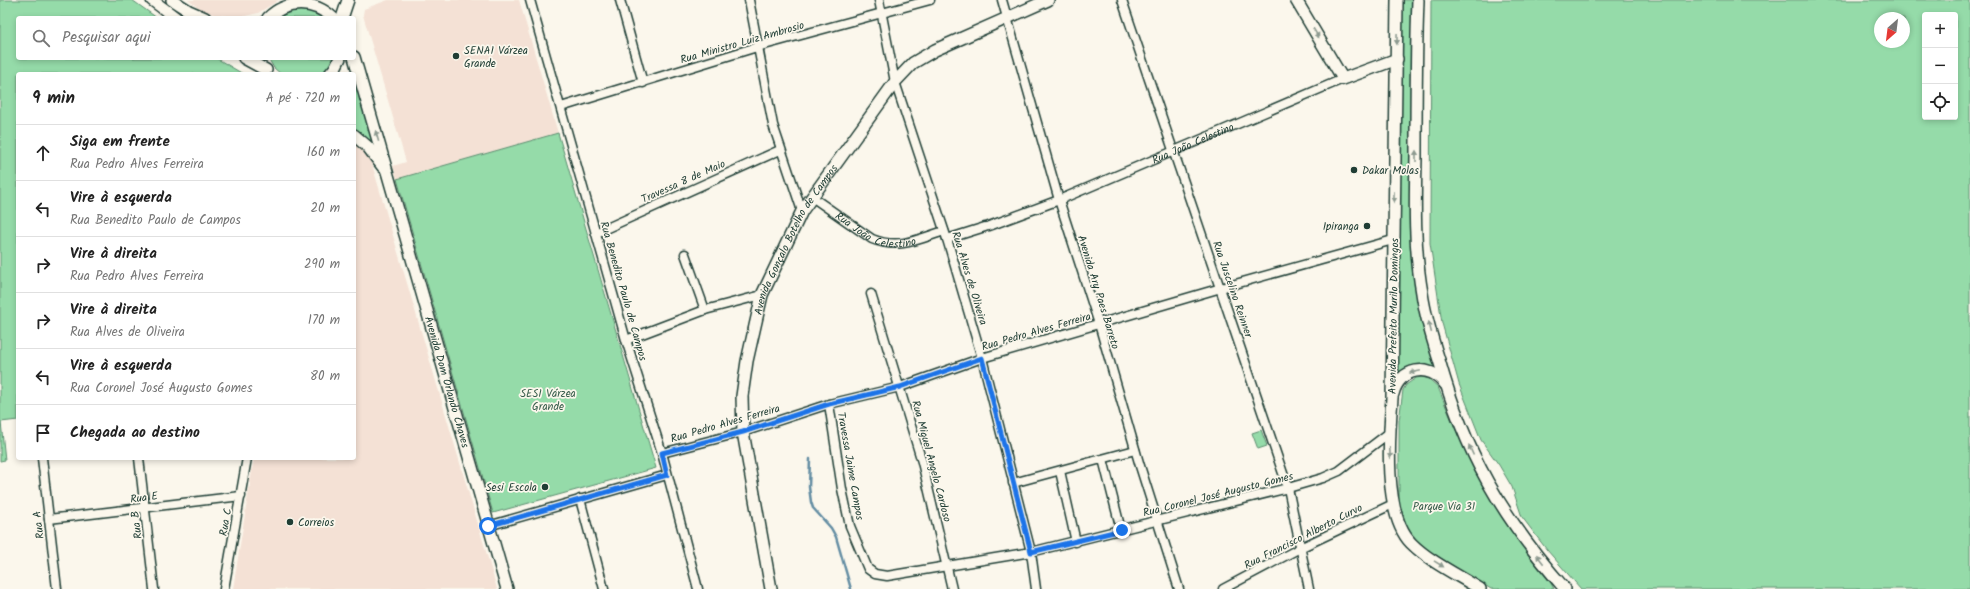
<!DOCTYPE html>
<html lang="pt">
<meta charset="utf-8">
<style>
:root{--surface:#fff;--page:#f2f2f2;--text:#222;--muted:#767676;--line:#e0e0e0}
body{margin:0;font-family:Kalam,sans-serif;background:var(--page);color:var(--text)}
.controls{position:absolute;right:12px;top:12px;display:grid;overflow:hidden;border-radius:4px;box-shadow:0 2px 6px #0003}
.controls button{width:36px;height:36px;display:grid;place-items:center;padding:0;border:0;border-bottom:1px solid var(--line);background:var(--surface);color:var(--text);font:20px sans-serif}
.compass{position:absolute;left:1874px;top:12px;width:36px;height:36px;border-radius:50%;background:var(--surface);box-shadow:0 2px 6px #0003;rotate:208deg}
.stop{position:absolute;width:12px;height:12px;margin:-9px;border:3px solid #1a73e8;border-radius:50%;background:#fff}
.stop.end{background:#1a73e8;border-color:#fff;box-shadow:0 1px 4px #0008}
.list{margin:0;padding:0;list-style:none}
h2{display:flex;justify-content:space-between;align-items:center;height:52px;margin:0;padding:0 16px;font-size:17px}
h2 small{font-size:13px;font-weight:400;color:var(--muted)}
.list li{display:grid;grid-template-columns:26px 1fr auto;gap:12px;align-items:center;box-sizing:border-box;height:56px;padding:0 16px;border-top:1px solid var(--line)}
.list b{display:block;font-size:15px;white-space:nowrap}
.list p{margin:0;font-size:13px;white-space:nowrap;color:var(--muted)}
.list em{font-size:13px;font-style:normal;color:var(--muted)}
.icon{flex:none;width:22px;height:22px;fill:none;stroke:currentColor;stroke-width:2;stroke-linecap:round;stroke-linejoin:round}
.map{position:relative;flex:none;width:1970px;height:589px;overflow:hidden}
.search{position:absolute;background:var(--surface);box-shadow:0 2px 6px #0003;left:16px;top:16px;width:340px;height:44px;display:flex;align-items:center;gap:10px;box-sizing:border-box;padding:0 14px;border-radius:4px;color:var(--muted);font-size:15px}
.panel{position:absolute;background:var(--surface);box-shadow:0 2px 6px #0003;left:16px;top:72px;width:340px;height:388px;border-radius:4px}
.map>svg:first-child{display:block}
</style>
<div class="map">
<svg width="1970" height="589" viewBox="0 0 1970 589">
<rect width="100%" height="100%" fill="#fbf7ec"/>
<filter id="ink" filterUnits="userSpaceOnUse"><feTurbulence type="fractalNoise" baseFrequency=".025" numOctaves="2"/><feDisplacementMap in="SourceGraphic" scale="8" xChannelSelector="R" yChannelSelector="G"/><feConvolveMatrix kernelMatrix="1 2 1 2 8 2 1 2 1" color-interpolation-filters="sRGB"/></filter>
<g filter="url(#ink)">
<path fill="#f4e1d5" d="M188 0H279L258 13 241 17 215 15 202 10Z
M388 0H519L558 133 397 179 393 166 406 162 363 15 364 9Z
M354 138 369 154 497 589H233L254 458H354Z"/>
<path fill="#95dba9" stroke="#5a8c6e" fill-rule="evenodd" d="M0 0H132L157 18H18V58H216L243 74H18V420L1 422 5 460 0 461Z
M1402 0H1414L1424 328 1436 369C1422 363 1410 363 1398 373Z
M1431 0H1970V589H1581L1547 550 1522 517 1512 487 1499 465 1481 440 1459 384 1442 323 1430 243ZM1925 15H1955V117H1925ZM1880 18H1904V42H1880Z
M303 9 315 11 326 18H277L291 10Z
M268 58H335L327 71 323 74H281L274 68Z
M354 75 380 153 371 143 354 129Z
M558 133 656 468 493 513 397 179Z
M1422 377 1429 379 1438 387C1456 433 1477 478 1503 519 1518 541 1535 562 1551 583L1554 589H1491L1423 547 1408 530 1399 504V421L1403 390 1406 385 1416 378Z
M1261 430 1267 446 1258 449 1252 433Z"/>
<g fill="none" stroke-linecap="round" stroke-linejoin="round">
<path stroke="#638da3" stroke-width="2.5" d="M810 459 809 487 811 502 813 508 831 528 836 537 851 589"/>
<g stroke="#1f3d34" stroke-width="11">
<g id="street">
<path d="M530 0 626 340 662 453 698 589"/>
<path d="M620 0 643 83"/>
<path d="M749 0 773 125 802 211"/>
<path d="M879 0 895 82 947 239 982 358 1031 552 1036 589"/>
<path d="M1002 0 1059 200 1099 324 1140 466 1179 589"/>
<path d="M1122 0 1288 488 1309 589"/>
<path d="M561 107 757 47 930 0"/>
<path id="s1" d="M812 197 872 239C899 250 919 239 944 231"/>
<path id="s2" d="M989 226 1059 200 1343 79"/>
<path d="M596 233 780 150"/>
<path d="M947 239 985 227"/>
<path d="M685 254 705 310"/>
<path d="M871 294 922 462 952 589"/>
<path d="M626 340 705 310 762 295"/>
<path d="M829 404 842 489 850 526 868 569 875 574 887 576 1031 552 1288 488 1323 478 1339 471 1389 433"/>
<path d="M662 453 743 432 829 404 900 387 982 358 1221 288 1393 240"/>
<path d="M42 458 57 589"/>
<path d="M139 458 154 589"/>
<path d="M1103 459 1121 530"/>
<path d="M1060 471 1076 542"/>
<path d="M1013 483 1135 450"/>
<path d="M580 499 604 589"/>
<path d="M49 519 241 496"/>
<path d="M488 526 667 475"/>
<path d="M224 589 247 458"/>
<path d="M1223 589 1300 548 1393 504"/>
</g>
</g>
<g stroke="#1f3d34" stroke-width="14">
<g id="secondary">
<path d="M152 0 176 18"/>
<path d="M172 0 189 11 205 18"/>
<path d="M1296 0 1343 79 1397 59"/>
<path d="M1397 0 1392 398C1389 436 1383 514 1411 543 1430 562 1458 575 1480 589"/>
<path d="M1418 0C1416 52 1416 105 1416 157 1415 203 1414 248 1422 293 1425 315 1432 338 1439 360 1465 453 1501 516 1565 589"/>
<path d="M268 18C286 0 314 0 333 18"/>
<path d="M342 18 348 0"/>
<path id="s3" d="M354 57 507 589"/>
<path d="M244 58 266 70"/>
<path d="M330 74 335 68 340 58"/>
<path d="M354 135 368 147 383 167"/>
<path d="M1393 394C1399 368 1430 362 1445 384"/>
<path id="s4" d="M771 589 743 432 742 396 747 361 762 295 802 211 895 82 913 63 935 50 1048 0"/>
</g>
</g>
<use href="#street" stroke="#fbf7ec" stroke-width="8"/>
<use href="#secondary" stroke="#fbf7ec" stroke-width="11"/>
</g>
<defs><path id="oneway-solid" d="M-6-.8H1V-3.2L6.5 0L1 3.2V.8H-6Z"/></defs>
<g fill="#8d9a90">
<use href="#oneway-solid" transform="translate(1316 33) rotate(59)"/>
<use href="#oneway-solid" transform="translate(1397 39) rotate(91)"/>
<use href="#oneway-solid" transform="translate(377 136) rotate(-106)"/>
<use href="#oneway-solid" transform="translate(1416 156) rotate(-90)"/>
<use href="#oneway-solid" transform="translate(1394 197) rotate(91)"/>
<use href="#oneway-solid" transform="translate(1430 327) rotate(-104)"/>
<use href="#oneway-solid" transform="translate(1415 372) rotate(168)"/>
<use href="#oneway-solid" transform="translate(1471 450) rotate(-114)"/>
<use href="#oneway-solid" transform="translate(1390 453) rotate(87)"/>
<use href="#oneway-solid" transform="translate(1540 559) rotate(-127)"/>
<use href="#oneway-solid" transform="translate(1439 564) rotate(32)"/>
</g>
</g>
<g fill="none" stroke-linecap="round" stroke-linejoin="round" filter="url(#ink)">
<path stroke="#1a73e8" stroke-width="5" d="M488 526 667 475 662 453 743 432 829 404 900 387 982 358 1031 552 1122 530"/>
</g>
<g fill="#1f3d34" stroke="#fbf7ec" stroke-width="1.5">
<circle cx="456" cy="56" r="4"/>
<circle cx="1354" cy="170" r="4"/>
<circle cx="1367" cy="226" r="4"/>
<circle cx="545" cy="487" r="4"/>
<circle cx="290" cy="522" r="4"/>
</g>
<g text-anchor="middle" stroke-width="3.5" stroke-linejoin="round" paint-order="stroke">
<g font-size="11" fill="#1f3d34" stroke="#fbf7ec">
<text transform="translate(742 42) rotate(-16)" y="4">Rua Ministro Luiz Ambrosio</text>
<text dy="4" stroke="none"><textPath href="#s2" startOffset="220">Rua João Celestino</textPath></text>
<text transform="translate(683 181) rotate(-24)" y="4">Travessa 8 de Maio</text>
<text dy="4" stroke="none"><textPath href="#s1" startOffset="74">Rua João Celestino</textPath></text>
<text dy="4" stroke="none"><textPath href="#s4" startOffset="363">Avenida Gonçalo Botelho de Campos</textPath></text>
<text transform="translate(970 278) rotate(73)" y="4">Rua Alves de Oliveira</text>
<text transform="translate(1233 289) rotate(71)" y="4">Rua Juscelino Reinner</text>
<text transform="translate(624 291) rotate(74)" y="4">Rua Benedito Paulo de Campos</text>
<text transform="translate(1099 292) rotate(73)" y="4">Avenida Ary Paes Barreto</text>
<text transform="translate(1393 316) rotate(-89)" y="4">Avenida Prefeito Murilo Domingos</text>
<text transform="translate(1036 331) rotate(-16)" y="4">Rua Pedro Alves Ferreira</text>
<text dy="4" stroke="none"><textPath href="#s3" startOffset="338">Avenida Dom Orlando Chaves</textPath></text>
<text transform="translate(725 423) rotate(-16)" y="4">Rua Pedro Alves Ferreira</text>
<text transform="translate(932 461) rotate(75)" y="4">Rua Miguel Angelo Cardoso</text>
<text transform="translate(851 466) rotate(80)" y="4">Travessa Jaime Campos</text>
<text transform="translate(1218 494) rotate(-14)" y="4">Rua Coronel José Augusto Gomes</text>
<text transform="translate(144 497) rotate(-7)" y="4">Rua E</text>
<text transform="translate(225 522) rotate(-80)" y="4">Rua C</text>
<text transform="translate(38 525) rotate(-97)" y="4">Rua A</text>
<text transform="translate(136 525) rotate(-97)" y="4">Rua B</text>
<text transform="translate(1303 536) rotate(-27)" y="4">Rua Francisco Alberto Curvo</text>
</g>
<g font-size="11" fill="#1f3d34" stroke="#fbf7ec" text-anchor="start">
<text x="464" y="54">SENAI Várzea<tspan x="464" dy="13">Grande</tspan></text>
<text x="1362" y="174">Dakar Molas</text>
<text x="1359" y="230" text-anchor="end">Ipiranga</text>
<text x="537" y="491" text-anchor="end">Sesi Escola</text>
<text x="298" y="526">Correios</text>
</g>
<g font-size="11" fill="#375d4b" stroke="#fbf7ec">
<text x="548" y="397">SESI Várzea<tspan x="548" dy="13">Grande</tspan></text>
<text x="1444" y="510">Parque Via 31</text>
</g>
</g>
</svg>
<div class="controls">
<button>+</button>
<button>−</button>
<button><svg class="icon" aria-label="locate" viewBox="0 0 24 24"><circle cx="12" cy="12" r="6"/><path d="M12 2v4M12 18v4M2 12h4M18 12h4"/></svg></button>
</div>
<svg class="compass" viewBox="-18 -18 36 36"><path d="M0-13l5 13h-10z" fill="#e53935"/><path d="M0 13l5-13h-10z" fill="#767676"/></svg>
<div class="stop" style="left:488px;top:526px"></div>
<div class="stop end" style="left:1122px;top:530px"></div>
<div class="search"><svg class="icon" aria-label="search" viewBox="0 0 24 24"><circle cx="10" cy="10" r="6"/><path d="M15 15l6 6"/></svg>Pesquisar aqui</div>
<section class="panel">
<h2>9 min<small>A pé · 720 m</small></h2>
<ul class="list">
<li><svg class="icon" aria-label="ahead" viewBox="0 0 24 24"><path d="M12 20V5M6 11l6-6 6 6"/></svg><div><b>Siga em frente</b><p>Rua Pedro Alves Ferreira</p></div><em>160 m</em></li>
<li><svg class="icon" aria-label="left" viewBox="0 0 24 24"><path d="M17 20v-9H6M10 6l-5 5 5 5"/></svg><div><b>Vire à esquerda</b><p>Rua Benedito Paulo de Campos</p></div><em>20 m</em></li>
<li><svg class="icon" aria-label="right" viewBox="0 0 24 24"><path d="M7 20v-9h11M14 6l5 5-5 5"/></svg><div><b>Vire à direita</b><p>Rua Pedro Alves Ferreira</p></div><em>290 m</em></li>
<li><svg class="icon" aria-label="right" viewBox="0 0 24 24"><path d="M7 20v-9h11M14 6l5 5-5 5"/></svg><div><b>Vire à direita</b><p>Rua Alves de Oliveira</p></div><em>170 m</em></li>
<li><svg class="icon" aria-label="left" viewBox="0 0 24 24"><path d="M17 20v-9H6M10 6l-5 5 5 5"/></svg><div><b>Vire à esquerda</b><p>Rua Coronel José Augusto Gomes</p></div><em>80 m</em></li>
<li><svg class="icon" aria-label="arrive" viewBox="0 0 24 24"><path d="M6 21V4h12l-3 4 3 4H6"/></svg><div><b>Chegada ao destino</b></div></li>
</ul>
</section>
</div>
